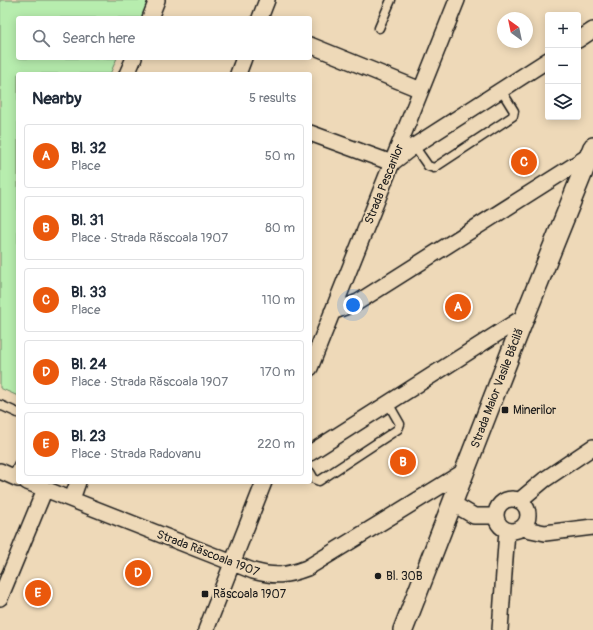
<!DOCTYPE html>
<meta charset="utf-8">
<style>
:root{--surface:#fff;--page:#f6f6f7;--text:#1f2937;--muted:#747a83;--line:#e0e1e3;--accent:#ea580c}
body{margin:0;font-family:Pangolin,sans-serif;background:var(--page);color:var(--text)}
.controls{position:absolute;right:12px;top:12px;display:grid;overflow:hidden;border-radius:4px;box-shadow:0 2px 10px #0003}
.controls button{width:36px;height:36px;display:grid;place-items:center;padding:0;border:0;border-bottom:1px solid var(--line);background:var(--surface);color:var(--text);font:20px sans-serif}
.compass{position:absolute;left:497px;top:12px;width:36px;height:36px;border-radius:50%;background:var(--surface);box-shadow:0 2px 10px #0003;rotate:327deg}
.you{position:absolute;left:353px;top:305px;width:14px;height:14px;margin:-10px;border:3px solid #fff;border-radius:50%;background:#1a73e8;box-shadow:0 0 0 6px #1a73e833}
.badge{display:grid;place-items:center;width:26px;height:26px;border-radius:50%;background:var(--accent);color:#fff;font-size:13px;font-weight:700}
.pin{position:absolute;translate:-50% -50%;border:2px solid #fff;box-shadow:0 1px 4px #0006}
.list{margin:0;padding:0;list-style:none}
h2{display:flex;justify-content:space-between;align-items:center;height:52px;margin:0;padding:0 16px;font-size:17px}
h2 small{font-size:13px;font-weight:400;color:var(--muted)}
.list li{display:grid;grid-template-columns:26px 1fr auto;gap:12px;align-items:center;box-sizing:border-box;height:64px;margin:0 8px 8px;padding:0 8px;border:1px solid var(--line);border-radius:4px}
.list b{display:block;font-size:15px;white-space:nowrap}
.list p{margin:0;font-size:13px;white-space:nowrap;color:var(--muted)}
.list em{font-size:13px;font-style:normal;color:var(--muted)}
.icon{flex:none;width:22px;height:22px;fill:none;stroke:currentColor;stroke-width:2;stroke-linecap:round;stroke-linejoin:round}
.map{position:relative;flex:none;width:593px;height:630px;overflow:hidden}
.search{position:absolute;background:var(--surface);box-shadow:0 2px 10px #0003;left:16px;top:16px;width:296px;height:44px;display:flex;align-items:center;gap:10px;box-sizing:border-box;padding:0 14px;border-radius:4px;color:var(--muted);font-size:15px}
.panel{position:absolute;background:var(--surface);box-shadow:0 2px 10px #0003;left:16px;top:72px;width:296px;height:412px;border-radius:4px}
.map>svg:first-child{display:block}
</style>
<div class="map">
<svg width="593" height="630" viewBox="0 0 593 630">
<rect width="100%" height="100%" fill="#eed9b8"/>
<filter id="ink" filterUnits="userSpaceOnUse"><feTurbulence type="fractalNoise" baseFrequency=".025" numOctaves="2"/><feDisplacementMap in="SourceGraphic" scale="8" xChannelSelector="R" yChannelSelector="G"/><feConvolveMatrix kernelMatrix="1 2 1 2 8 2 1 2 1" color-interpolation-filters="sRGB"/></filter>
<g filter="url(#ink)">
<path fill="#b7edae" stroke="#6a8465" d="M0 0H151L143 18H18V58H117L110 74H18V396L0 388Z"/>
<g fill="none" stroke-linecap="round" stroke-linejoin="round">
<g stroke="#1c1c1c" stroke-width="11">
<path id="service" d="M379 28 391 0
M414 146 428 166 434 168 513 116 514 111 501 90
M0 405 18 413
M310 472 314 479 319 481 398 429 400 424 388 403
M14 477 18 465"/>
</g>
<g stroke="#1c1c1c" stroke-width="18">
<path id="minor" d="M150 18 157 0
M260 18 267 0
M578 40 593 30
M310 45 421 90
M127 74 134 58
M238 74 244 58
M310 133 392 163 414 146 548 60
M332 312 358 302 590 155
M310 368 457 0
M310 453 525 316
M0 471 18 479
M27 482 253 571C275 577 286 576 307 568L465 471
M72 499 78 482
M496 515a16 16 0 1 1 32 0a16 16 0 1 1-32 0Z
M519 501 544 480 593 447
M452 503 474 516H496
M521 528 545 533 593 527
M0 598 45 489
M206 630 264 482
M500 630 507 530"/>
</g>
<g stroke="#1c1c1c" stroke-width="22">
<path id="tertiary" d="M403 630 525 316 593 147"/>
</g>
<use href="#service" stroke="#eed9b8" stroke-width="8"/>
<use href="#minor" stroke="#eed9b8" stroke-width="15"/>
<use href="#tertiary" stroke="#eed9b8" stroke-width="19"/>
</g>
</g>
<g fill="#1c1c1c" stroke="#eed9b8" stroke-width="1.5">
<rect x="501" y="406" width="8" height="8" rx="2"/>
<circle cx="378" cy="576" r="4"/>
<rect x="201" y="590" width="8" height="8" rx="2"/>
</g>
<g text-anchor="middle" stroke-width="4" stroke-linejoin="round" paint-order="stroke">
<g font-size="12" fill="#1c1c1c" stroke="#eed9b8">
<text transform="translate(384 184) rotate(-68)" y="4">Strada Pescarilor</text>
<text transform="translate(497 388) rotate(-69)" y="4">Strada Maior Vasile Băcilă</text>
<text transform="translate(208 553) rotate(21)" y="4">Strada Răscoala 1907</text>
</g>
<g font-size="12" fill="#1c1c1c" stroke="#eed9b8" text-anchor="start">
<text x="513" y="414">Minerilor</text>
<text x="386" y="580">Bl. 30B</text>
<text x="213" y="598">Răscoala 1907</text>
</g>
</g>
</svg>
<div class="controls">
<button>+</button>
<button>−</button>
<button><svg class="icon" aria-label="layers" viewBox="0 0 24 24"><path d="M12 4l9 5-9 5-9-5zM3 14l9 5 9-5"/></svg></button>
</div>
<svg class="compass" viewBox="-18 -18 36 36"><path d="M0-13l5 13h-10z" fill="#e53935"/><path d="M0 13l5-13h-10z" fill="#747a83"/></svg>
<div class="you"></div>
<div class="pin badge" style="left:458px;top:307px">A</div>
<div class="pin badge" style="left:403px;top:462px">B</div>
<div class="pin badge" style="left:524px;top:162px">C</div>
<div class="pin badge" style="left:138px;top:573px">D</div>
<div class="pin badge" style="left:38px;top:593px">E</div>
<div class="search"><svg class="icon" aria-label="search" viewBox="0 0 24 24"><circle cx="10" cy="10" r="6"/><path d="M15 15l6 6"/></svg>Search here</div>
<section class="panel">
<h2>Nearby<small>5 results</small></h2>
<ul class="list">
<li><span class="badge">A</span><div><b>Bl. 32</b><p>Place</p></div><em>50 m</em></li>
<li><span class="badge">B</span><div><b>Bl. 31</b><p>Place · Strada Răscoala 1907</p></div><em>80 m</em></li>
<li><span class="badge">C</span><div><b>Bl. 33</b><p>Place</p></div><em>110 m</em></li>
<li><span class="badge">D</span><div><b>Bl. 24</b><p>Place · Strada Răscoala 1907</p></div><em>170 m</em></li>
<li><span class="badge">E</span><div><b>Bl. 23</b><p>Place · Strada Radovanu</p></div><em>220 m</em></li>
</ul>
</section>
</div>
